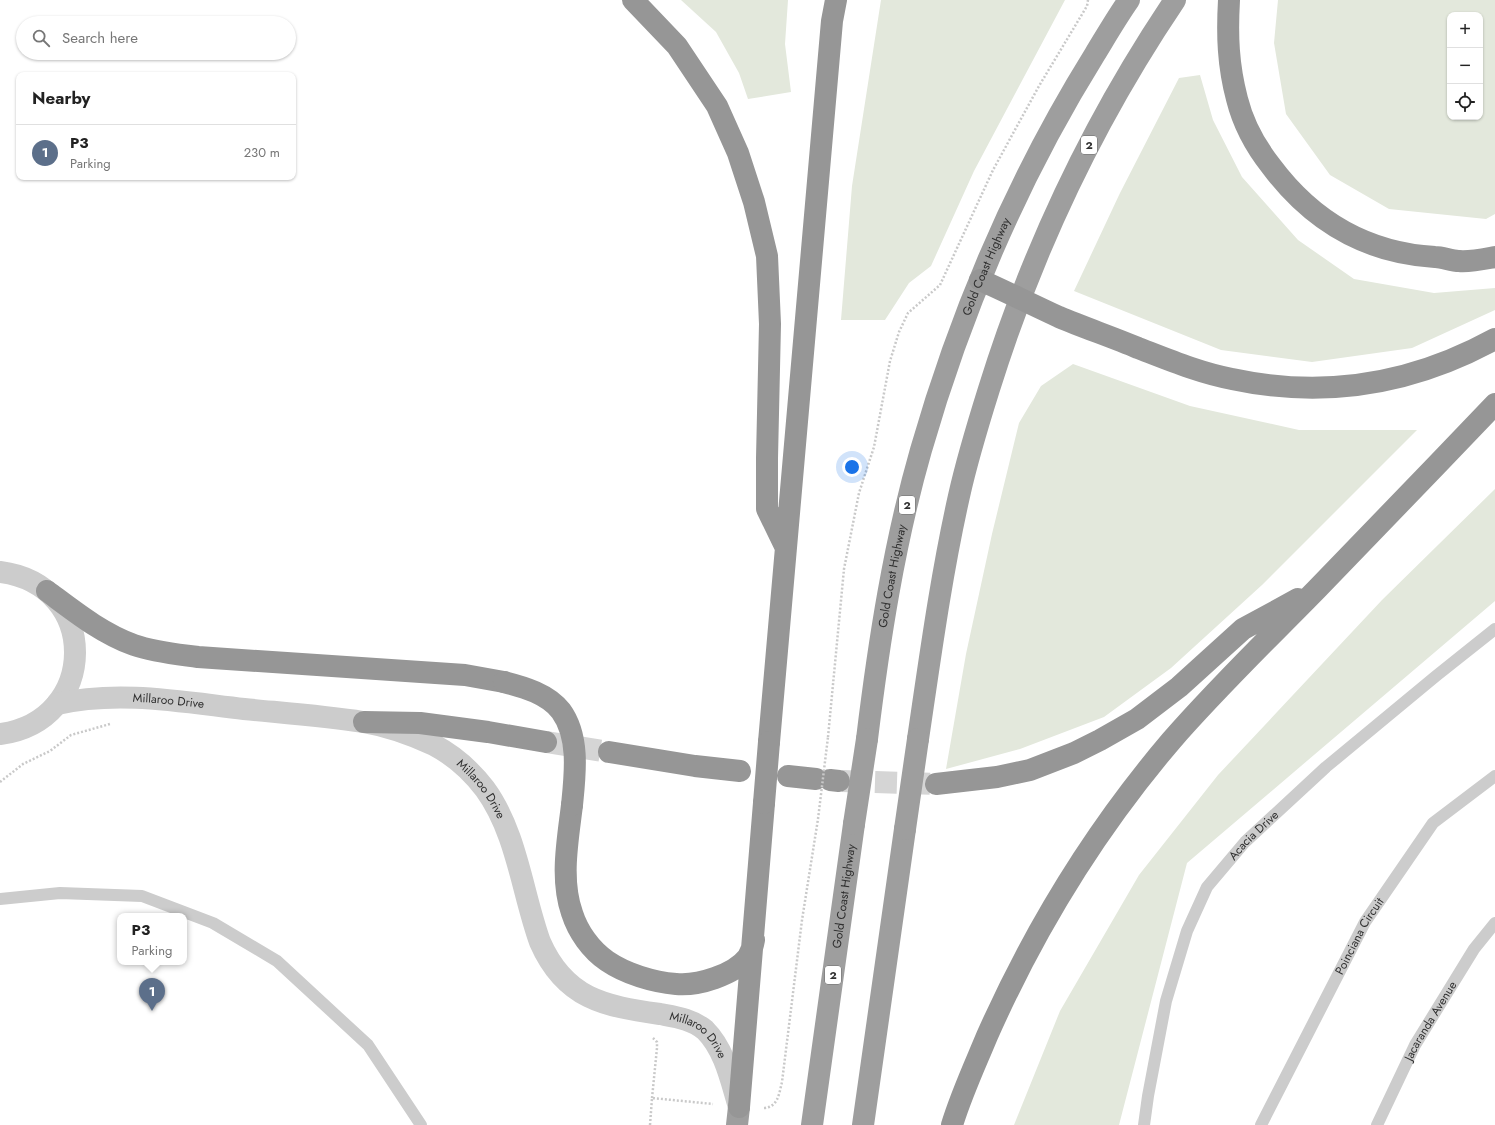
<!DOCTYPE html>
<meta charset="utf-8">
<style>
:root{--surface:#fff;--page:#f2f2f2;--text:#222;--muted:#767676;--line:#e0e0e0;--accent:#d44355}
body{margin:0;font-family:Jost,sans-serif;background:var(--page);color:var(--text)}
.controls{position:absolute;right:12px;top:12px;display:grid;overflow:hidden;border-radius:8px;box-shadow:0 1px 3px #0004}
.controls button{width:36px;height:36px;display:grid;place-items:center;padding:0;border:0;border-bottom:1px solid var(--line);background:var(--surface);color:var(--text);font:20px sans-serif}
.you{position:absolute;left:852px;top:467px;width:14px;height:14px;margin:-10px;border:3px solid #fff;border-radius:50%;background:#1a73e8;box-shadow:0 0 0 6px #1a73e833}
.badge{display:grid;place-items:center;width:26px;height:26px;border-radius:50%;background:var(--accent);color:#fff;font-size:13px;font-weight:700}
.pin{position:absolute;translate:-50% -33px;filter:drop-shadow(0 1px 2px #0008)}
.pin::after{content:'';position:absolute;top:21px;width:14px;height:12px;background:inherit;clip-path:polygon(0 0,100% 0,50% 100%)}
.popup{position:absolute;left:117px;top:913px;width:70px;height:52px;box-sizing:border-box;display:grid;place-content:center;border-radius:8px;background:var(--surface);filter:drop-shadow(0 1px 3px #0005);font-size:13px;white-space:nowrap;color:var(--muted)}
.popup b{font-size:15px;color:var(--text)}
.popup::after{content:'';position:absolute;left:50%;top:100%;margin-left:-8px;border:8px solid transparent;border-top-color:var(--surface)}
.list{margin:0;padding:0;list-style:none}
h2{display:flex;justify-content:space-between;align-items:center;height:52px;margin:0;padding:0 16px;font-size:17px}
h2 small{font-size:13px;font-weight:400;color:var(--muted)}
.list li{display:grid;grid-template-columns:26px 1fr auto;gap:12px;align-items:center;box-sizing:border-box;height:56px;padding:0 16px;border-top:1px solid var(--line)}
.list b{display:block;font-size:15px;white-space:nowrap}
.list p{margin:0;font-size:13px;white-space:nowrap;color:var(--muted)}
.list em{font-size:13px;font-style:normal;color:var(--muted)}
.icon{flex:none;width:22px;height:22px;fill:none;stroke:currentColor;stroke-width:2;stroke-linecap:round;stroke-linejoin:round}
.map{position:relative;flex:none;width:1495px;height:1125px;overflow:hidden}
.search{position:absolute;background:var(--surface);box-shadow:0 1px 3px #0004;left:16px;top:16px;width:280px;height:44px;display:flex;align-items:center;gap:10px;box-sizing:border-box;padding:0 14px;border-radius:22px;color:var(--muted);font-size:15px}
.panel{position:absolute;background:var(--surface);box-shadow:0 1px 3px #0004;left:16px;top:72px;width:280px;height:108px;border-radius:8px}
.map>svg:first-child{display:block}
</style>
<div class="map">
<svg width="1495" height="1125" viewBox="0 0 1495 1125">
<rect width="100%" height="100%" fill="#fff"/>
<path fill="#e3e8dc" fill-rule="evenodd" d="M681 0H788L785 44 791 92 748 99 739 73 716 32Z
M881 0H1065L974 171 931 266 909 283 885 320H841L852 186Z
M1278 0H1495V214L1486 219 1389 209 1330 175 1286 114 1274 43ZM1450 15H1480V117H1450Z
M1200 75 1213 120 1242 177 1298 240 1354 279 1434 293 1495 288V310L1412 348 1312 362 1221 350 1074 291 1120 193 1179 78Z
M1073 364 1190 406 1299 430H1417L1262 585 1171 668 1104 717 1020 749 946 769 966 654 992 534 1019 423 1041 386Z
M1495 489V601L1187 863 1119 1125H1014L1060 1011 1139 875 1218 775 1382 600Z"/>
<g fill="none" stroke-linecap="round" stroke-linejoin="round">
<path stroke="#d5d5d5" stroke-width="22" stroke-dasharray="22 11" stroke-linecap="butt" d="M546 742 609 752
M842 781 936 784"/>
<path stroke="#c9c9c9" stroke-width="2.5" stroke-dasharray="2 2" stroke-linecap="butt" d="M828 737 844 569 859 493 874 447 890 361 899 332 908 313 940 285 993 170 1039 86 1087 6 1088 0
M0 782 23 764 50 751 71 735 110 724
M652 1098 657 1048V1042L653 1038
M764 1108C778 1107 779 1094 782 1082L802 920 818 819
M650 1125 652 1098 713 1104"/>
<g stroke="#ccc" stroke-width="12">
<path d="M0 899 60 893 142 896 213 923 277 961 368 1045 421 1125"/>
<path id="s1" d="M1144 1125 1148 1096 1166 1001 1187 931 1207 887 1245 842 1326 767 1436 676 1495 629"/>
<path id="s2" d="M1261 1125 1365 922 1433 823 1495 776"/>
<path id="s3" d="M1377 1125 1415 1045 1474 949 1495 923"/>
</g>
<g stroke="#ccc" stroke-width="22">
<path d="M0 572C101 585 99 721 0 734"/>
<path id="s4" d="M57 704C119 690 182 702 244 709 284 713 324 716 363 722 387 726 412 735 434 745 453 755 472 772 485 789 517 833 522 892 540 942 565 999 604 1006 660 1014 676 1017 692 1019 705 1030 725 1050 731 1081 739 1107"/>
</g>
<g stroke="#9e9e9e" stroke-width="22">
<path id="s5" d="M867 739C879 641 894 544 921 450 961 311 1019 176 1095 54 1106 36 1117 17 1129 0"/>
<path d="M918 739C930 658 941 576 959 496 967 460 978 424 989 389 1032 251 1094 120 1175 0"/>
<path d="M737 1125 739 1107"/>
<path id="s6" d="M812 1125 854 824"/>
<path d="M863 1125 905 829"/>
</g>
<path stroke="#969696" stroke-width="22" d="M633 0 677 46 717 106 738 153 754 202 767 256 770 324 767 458V509L785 546
M1229 0C1227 35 1228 65 1237 99 1243 123 1256 147 1271 166 1312 221 1367 253 1435 257 1443 257 1451 261 1459 261 1470 262 1484 259 1495 257
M980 280C1007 292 1033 305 1059 317 1085 328 1112 337 1138 348 1169 360 1200 373 1232 379 1325 399 1413 384 1495 339
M47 591C74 611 101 633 134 645 154 652 176 654 198 657L465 675 504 682
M364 722 420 723 488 732 546 742
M769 742 832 21 836 0
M609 752 695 766 740 771
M788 776 816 779
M830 780 839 781
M936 784 997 777 1030 770 1074 753 1100 740 1137 719 1179 687 1243 629 1298 599
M572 805C568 839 560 879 572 913 578 932 591 950 607 961 626 974 653 982 676 984 698 986 734 975 748 957 751 952 753 946 754 940
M739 1107 764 803
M952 1125C961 1095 975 1065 987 1036 1034 930 1096 829 1171 741 1217 688 1268 639 1317 589 1376 528 1436 466 1495 404"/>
<path stroke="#c9c9c9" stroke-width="2.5" stroke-dasharray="2 2" stroke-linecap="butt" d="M818 819 828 737"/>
<path stroke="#9e9e9e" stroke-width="22" d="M854 824 867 739
M905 829 918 739"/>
<path stroke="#969696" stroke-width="22" d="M504 682C524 687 548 694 561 711 580 737 575 775 572 805
M764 803 769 742"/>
</g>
<g text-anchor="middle" stroke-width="4" stroke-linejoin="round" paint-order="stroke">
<g fill="#fff" stroke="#6d6d6d" stroke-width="1">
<rect x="1081" y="136" width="16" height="18" rx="3"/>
<rect x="899" y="496" width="16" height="18" rx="3"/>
<rect x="825" y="966" width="16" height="18" rx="3"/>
</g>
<g font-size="11" font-weight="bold" fill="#2f2f2f">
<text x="1089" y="149">2</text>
<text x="907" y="509">2</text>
<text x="833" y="979">2</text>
</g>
<g font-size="12" fill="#2f2f2f" stroke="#fff">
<text dy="4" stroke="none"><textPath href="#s5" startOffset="489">Gold Coast Highway</textPath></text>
<text dy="4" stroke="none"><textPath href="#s5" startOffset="165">Gold Coast Highway</textPath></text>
<text dy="4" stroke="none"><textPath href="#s4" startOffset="112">Millaroo Drive</textPath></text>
<text dy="4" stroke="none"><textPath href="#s4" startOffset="448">Millaroo Drive</textPath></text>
<text dy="4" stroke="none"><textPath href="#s1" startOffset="317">Acacia Drive</textPath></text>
<text dy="4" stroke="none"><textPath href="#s6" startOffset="231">Gold Coast Highway</textPath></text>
<text dy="4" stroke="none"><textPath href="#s2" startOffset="213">Poinciana Circuit</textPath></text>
<text dy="4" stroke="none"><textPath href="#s3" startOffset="117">Jacaranda Avenue</textPath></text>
<text dy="4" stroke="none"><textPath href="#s4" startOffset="808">Millaroo Drive</textPath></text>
</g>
</g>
</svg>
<div class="controls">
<button>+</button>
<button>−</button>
<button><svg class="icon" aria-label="locate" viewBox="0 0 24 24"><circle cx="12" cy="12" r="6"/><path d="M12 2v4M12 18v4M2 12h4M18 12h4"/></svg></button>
</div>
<div class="you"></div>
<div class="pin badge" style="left:152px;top:1011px;background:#5c6f8a">1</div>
<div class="popup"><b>P3</b>Parking</div>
<div class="search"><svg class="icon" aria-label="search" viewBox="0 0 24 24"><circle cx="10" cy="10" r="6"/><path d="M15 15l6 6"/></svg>Search here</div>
<section class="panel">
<h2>Nearby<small></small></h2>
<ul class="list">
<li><span class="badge" style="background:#5c6f8a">1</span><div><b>P3</b><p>Parking</p></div><em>230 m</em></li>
</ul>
</section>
</div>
